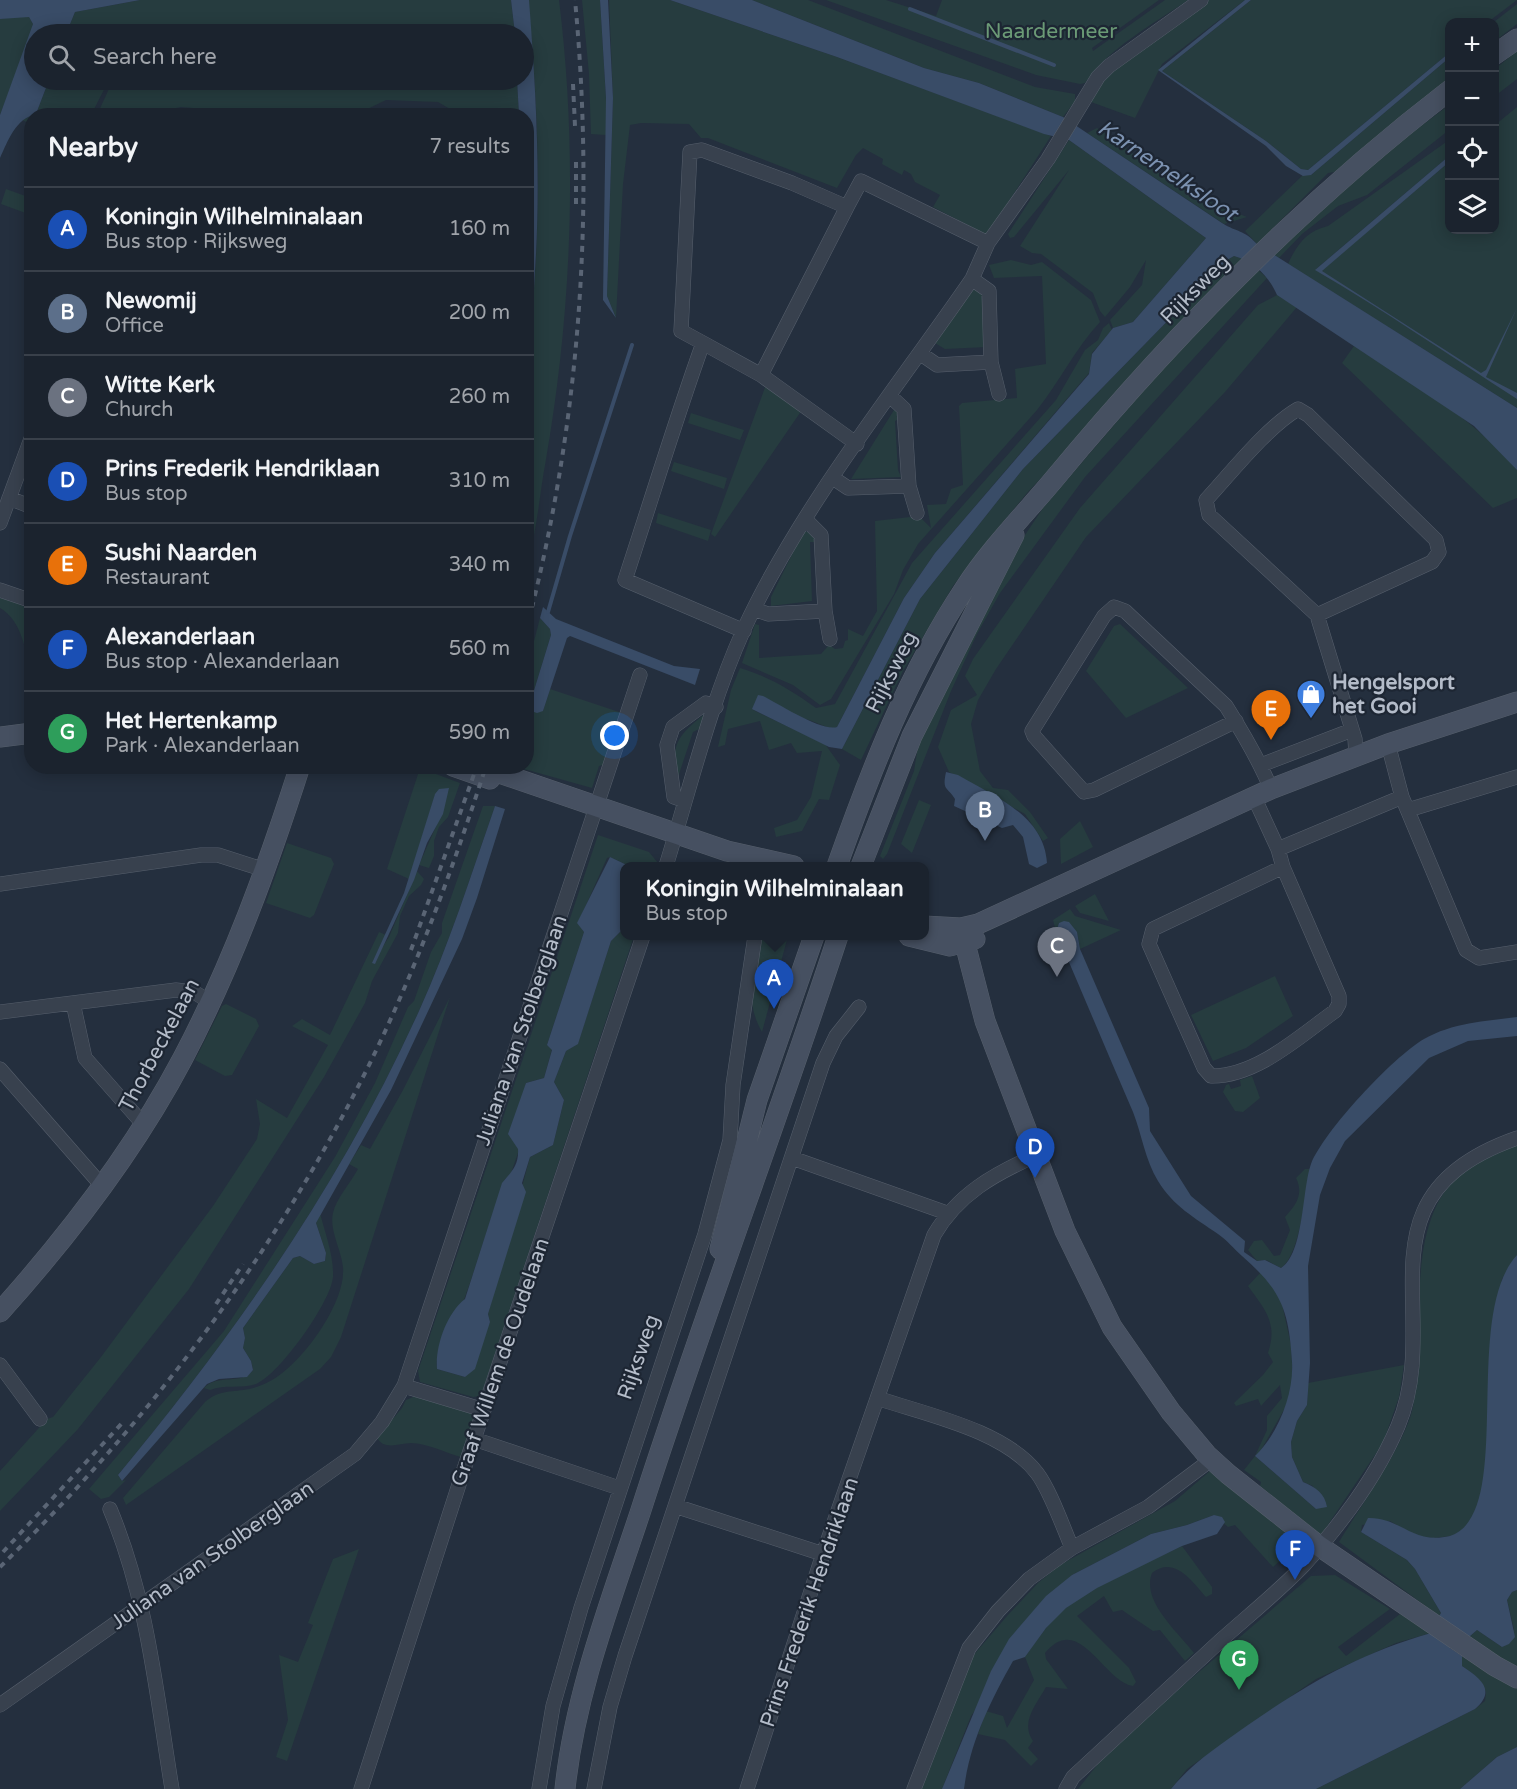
<!DOCTYPE html>
<meta charset="utf-8">
<style>
:root{--surface:#1b232e;--page:#282f3a;--text:#f1f3f6;--muted:#a0a4aa;--line:#39404a;--accent:#1a73e8}
body{margin:0;font-family:"Varela Round",sans-serif;background:var(--page);color:var(--text)}
.controls{position:absolute;right:18px;top:18px;display:grid;overflow:hidden;border-radius:12px;box-shadow:0 3px 15px #0003}
.controls button{width:54px;height:54px;display:grid;place-items:center;padding:0;border:0;border-bottom:2px solid var(--line);background:var(--surface);color:var(--text);font:30px sans-serif}
.you{position:absolute;left:615px;top:736px;width:21px;height:21px;margin:-15px;border:4px solid #fff;border-radius:50%;background:#1a73e8;box-shadow:0 0 0 9px #1a73e833}
.badge{display:grid;place-items:center;width:39px;height:39px;border-radius:50%;background:var(--accent);color:#fff;font-size:20px;font-weight:700}
.pin{position:absolute;translate:-50% -50px;filter:drop-shadow(0 2px 3px #0008)}
.pin::after{content:'';position:absolute;top:32px;width:21px;height:18px;background:inherit;clip-path:polygon(0 0,100% 0,50% 100%)}
.popup{position:absolute;left:620px;top:862px;width:309px;height:78px;box-sizing:border-box;display:grid;place-content:center;border-radius:12px;background:var(--surface);filter:drop-shadow(0 2px 4px #0005);font-size:20px;white-space:nowrap;color:var(--muted)}
.popup b{font-size:22px;color:var(--text)}
.popup::after{content:'';position:absolute;left:50%;top:100%;margin-left:-12px;border:12px solid transparent;border-top-color:var(--surface)}
.list{margin:0;padding:0;list-style:none}
h2{display:flex;justify-content:space-between;align-items:center;height:78px;margin:0;padding:0 24px;font-size:26px}
h2 small{font-size:20px;font-weight:400;color:var(--muted)}
.list li{display:grid;grid-template-columns:39px 1fr auto;gap:18px;align-items:center;box-sizing:border-box;height:84px;padding:0 24px;border-top:2px solid var(--line)}
.list b{display:block;font-size:22px;white-space:nowrap}
.list p{margin:0;font-size:20px;white-space:nowrap;color:var(--muted)}
.list em{font-size:20px;font-style:normal;color:var(--muted)}
.icon{flex:none;width:33px;height:33px;fill:none;stroke:currentColor;stroke-width:2;stroke-linecap:round;stroke-linejoin:round}
.map{position:relative;flex:none;width:1517px;height:1789px;overflow:hidden}
.search{position:absolute;background:var(--surface);box-shadow:0 3px 15px #0003;left:24px;top:24px;width:510px;height:66px;display:flex;align-items:center;gap:15px;box-sizing:border-box;padding:0 21px;border-radius:33px;color:var(--muted);font-size:22px}
.panel{position:absolute;background:var(--surface);box-shadow:0 3px 15px #0003;left:24px;top:108px;width:510px;height:666px;border-radius:24px}
.map>svg:first-child{display:block}
</style>
<div class="map">
<svg width="1517" height="1789" viewBox="0 0 1517 1789">
<rect width="100%" height="100%" fill="#242f3e"/>
<path fill="#263c3f" d="M140 0H511L515 34H66L75 12Z
M528 0H559C578 153 572 313 545 465 539 498 537 532 527 563L526 364C532 334 533 304 535 273 541 182 537 91 528 0Z
M582 0H600L606 98V135L591 134 589 74Z
M609 0H670L837 57 1051 136 987 235 933 207 940 195 915 182 911 174 904 170 902 175 882 164 883 159 863 148 856 155 837 188 708 138H701L689 124 641 123 630 125 623 184 616 318 607 296 613 98Z
M752 0H808L1035 87 1075 94V101L1063 117 979 83 924 68Z
M826 0H886L936 16 942 0H1159L1092 48 1093 51 1165 0H1188C1152 25 1110 47 1085 83L1080 84 1036 75Z
M1208 0H1245L1162 64 1135 118 1091 102 1102 78Z
M1251 0H1517L1488 22H1450L1449 53 1308 170 1301 169 1266 141 1162 71Z
M1517 4V24L1495 41 1494 22Z
M19 16 29 17 33 24 31 35 0 115V19Z
M1517 51V79L1495 96V69Z
M1449 58V78L1341 171 1328 173 1257 244 1245 231 1303 175H1311Z
M49 80H109L91 115 32 116 31 124 22 120 36 114Z
M113 80H517L519 115H453L450 109 438 102 386 100 355 115 233 116 216 110 181 107 141 115H97Z
M1449 105V130L1367 195 1338 206 1302 234 1279 258 1272 254 1372 163Z
M1517 107V408L1288 264C1297 244 1307 231 1328 226L1449 140V156L1316 269 1320 272 1449 162 1450 230H1494L1495 125Z
M1097 128C1122 143 1142 162 1166 178 1192 195 1218 206 1247 217L1224 224 1087 133Z
M1069 140 1206 238 1133 322 1113 328 1110 320 1142 285 1146 260 1130 287 1105 317 1100 311 1093 293 1041 254 1032 253 1020 246 1069 170 1014 237 1010 238 1008 234Z
M6 189 31 198V215L1 204Z
M1234 256 1246 260 1027 493 977 554 953 586 903 671 861 760 842 749 920 599 1023 469 1227 260Z
M1011 260 1031 265 1042 262 1091 300 1100 322C1075 349 1060 381 1037 410L918 544 903 570 894 594 831 699 820 705 793 685 742 663 755 624 759 625V658L821 654 829 645 835 649 843 648 845 641 848 640V629L863 636 877 611 875 521 919 516 931 528 927 505 946 504 951 489 963 485 959 406 962 403 1017 398 1015 369 1046 364 1042 276 994 278 989 265Z
M1257 269 1267 278 1085 477 1000 593 977 634 951 691 887 854 883 859 880 856 914 771 918 746 997 577 1043 508 1167 363Z
M976 282 987 289V347L945 349 935 343Z
M1277 295 1297 307 1225 392 1086 537 996 669 978 700 971 724 980 771 993 788 1008 790 1030 812 1048 838 1043 841 1025 814 949 772 938 747 951 710 977 695 965 676 973 659 1080 508 1258 305Z
M1109 323 1112 330 1092 353 1089 373 935 553 904 598 837 727 832 729 809 720 753 710 825 744 840 765 829 800 819 799 802 831 776 837 774 828 797 820 811 797 822 751 797 753 791 743 769 750 760 721 728 729 725 745 718 747 731 690 740 668C770 677 791 690 816 708L835 704 912 563 1056 400 1085 350 1098 340 1103 328Z
M1354 346C1410 383 1474 417 1517 470V498L1493 508 1342 363Z
M767 382 804 407 715 537 711 534Z
M894 410H899L900 418 895 421 898 470 901 477 851 479Z
M691 413 744 430 740 440 688 423Z
M674 462 727 478 724 489 671 471Z
M658 513 711 530 708 541 656 523Z
M814 531 817 542H810L812 601 771 606V597L803 532Z
M0 595 31 610V673C25 649 22 621 0 608Z
M540 618 550 629 551 635 528 710 543 711 550 689 622 713 607 764 599 766 592 788 517 767 526 766 527 668Z
M1120 624 1188 688 1126 718 1086 671 1114 626Z
M707 712 703 727 693 732 676 783C672 742 675 738 707 712Z
M420 768 460 783 448 817 439 827 434 841V856L429 868 419 865 437 824 435 795 409 879 387 869Z
M919 800 931 805 912 853 901 844Z
M483 806H495C471 875 449 945 419 1011 341 1183 238 1330 118 1475L122 1481 126 1480 109 1497 101 1499 89 1489 224 1331 335 1157 375 1083 408 1007 414 1001 431 952 442 933V923Z
M1080 821 1093 847 1061 864 1060 839Z
M598 835 649 852 658 863 657 866H629L610 857 607 858 578 923 584 932 547 1045 552 1049 544 1078 526 1083 518 1153 510 1176 505 1179C490 1218 479 1258 465 1297 457 1322 434 1343 437 1369L465 1377 490 1322 488 1314 530 1157 553 1145 564 1100 554 1082 566 1051 578 1043 611 941 622 930 624 924V936H634L481 1396 473 1397 420 1382 418 1371Z
M287 843 331 858 334 864 314 915 310 918 266 903Z
M417 871 424 879 421 885 409 896 400 916 398 933 372 981 365 1003 324 1077 189 1289 78 1429 0 1511V1471L47 1419 53 1417 101 1357 213 1206 257 1139 260 1124 256 1099 287 1118 328 1045 292 1026 302 1019 330 1035 379 932 386 935 372 963 389 937Z
M1095 894 1109 921 1080 913 1075 906Z
M1070 909 1075 916 1121 930 1080 949 1077 932 1059 923 1056 932 1053 920Z
M762 936H788L762 1032C744 1001 752 969 762 936Z
M1275 976 1293 1016 1246 1048 1213 1061 1191 1015Z
M450 997 341 1337 331 1357 320 1369 126 1505 123 1498 205 1402C218 1391 227 1392 243 1390 260 1388 275 1380 287 1369 311 1349 346 1299 343 1267 341 1249 329 1230 333 1213 336 1199 351 1182 358 1169L349 1164 361 1145 370 1149 403 1090Z
M226 1004 256 1019 259 1026 232 1075 225 1076 195 1060 222 1006Z
M1252 1076 1260 1098 1243 1112 1235 1111 1223 1092 1226 1085 1229 1084 1231 1089 1241 1086 1240 1080Z
M1517 1145V1255L1502 1279 1497 1327 1498 1356 1495 1378 1500 1464 1496 1489 1486 1511 1472 1525 1452 1536 1434 1538 1417 1537 1390 1521 1362 1525 1361 1532 1407 1560 1415 1569 1441 1613 1439 1616 1339 1542C1360 1507 1402 1449 1412 1411 1430 1339 1396 1214 1471 1166 1485 1158 1502 1152 1517 1145Z
M1305 1169H1310C1306 1191 1300 1256 1281 1268L1266 1260 1257 1261 1248 1250 1254 1241 1262 1240 1274 1256 1280 1255 1290 1230 1285 1217C1296 1205 1304 1194 1296 1178Z
M320 1213C325 1233 334 1256 333 1277 331 1302 279 1375 256 1384 241 1389 225 1384 210 1390L204 1388C218 1373 241 1386 253 1370L251 1361 243 1348 245 1338 243 1328 293 1258 300 1256 314 1264 325 1261 326 1253 316 1223Z
M1261 1272 1276 1289 1282 1304 1291 1345 1293 1382 1289 1401 1261 1450 1255 1456 1316 1509 1313 1486 1303 1482 1292 1457 1291 1442 1297 1421 1307 1405 1308 1383 1404 1365 1399 1397 1383 1443 1321 1535 1260 1486 1261 1482 1244 1470 1255 1456 1267 1430V1416L1282 1398 1280 1385 1261 1406 1258 1399 1236 1406 1234 1403 1263 1375 1273 1362 1268 1353C1278 1322 1265 1310 1248 1286Z
M418 1395 473 1414 474 1420 461 1457C446 1453 427 1443 411 1443 399 1443 385 1451 377 1438L402 1408 406 1400Z
M1210 1471H1218L1295 1538 1285 1549 1284 1557 1273 1567 1235 1525 1228 1527 1214 1515 1187 1525 1151 1534 1072 1575 971 1716 942 1789H919L932 1763 971 1658 1007 1616 1038 1583 1060 1565 1175 1501Z
M1182 1546 1212 1587V1594L1206 1597C1192 1581 1174 1555 1152 1573 1141 1601 1178 1632 1194 1653L1185 1661 1160 1630 1153 1631 1122 1610 1113 1612 1104 1596 1077 1616 1129 1668 1136 1682 1133 1686C1103 1681 1079 1611 1045 1653L1046 1659 1068 1689 1046 1687C1036 1705 1020 1722 1033 1741L1028 1748 1038 1759 1031 1766 1005 1740 978 1734 986 1711 1003 1716 1007 1728 1034 1680 1025 1657C1038 1639 1049 1621 1067 1607 1101 1581 1143 1565 1182 1546Z
M359 1549 287 1761 276 1757 288 1720 279 1655 298 1662 313 1625 308 1623 333 1559Z
M1335 1575 1390 1609 1338 1647 1346 1656 1400 1614 1431 1633 1396 1643 1316 1679 1187 1769 1171 1789H1078L1098 1764 1165 1701 1311 1576Z
M1517 1590V1669L1509 1666 1469 1637 1477 1630 1502 1647 1514 1629 1507 1600 1512 1592Z
M1462 1656 1517 1689V1747L1497 1757 1460 1789H1316L1475 1709 1485 1701 1486 1692 1473 1674 1462 1666Z"/>
<path fill="#394c67" d="M0 0H140L75 12 66 34H34V80H49L36 114C15 119 8 141 0 158V115L33 24 29 17 0 19Z
M511 0H529C536 91 541 181 535 271 533 302 533 333 527 363L526 116 519 115 517 80H524V34H515Z
M600 0H608L613 98 607 296 616 318 603 300 606 98Z
M670 0H752L924 68 979 83 1063 117 1222 223C1238 233 1243 229 1257 244L1517 408V470L1474 426 1277 295C1269 276 1254 262 1234 256L1227 260 1023 469 920 599 842 749 829 747 752 709 758 695 763 696C779 704 822 732 837 727L904 598 935 553 1089 374 1092 354 1113 328 1133 322 1206 238 1069 140 1044 134 837 57Z
M1245 0H1251L1162 71 1266 141 1301 169 1308 170 1449 53V58L1311 175 1303 176 1286 166 1266 146 1158 70Z
M1449 156V162L1322 271 1481 373 1486 370 1517 308 1486 377 1517 393V399C1450 356 1384 310 1315 270Z
M543 607 556 619 674 666 700 669 695 685 570 636 567 638 543 711 537 713 528 710 551 635 550 629 540 618Z
M946 772 958 775C995 797 1044 815 1047 863L1037 868 1029 864 1023 837 1013 825 1002 828 954 806 955 799C947 786 942 791 946 772Z
M449 788 443 814 427 843 414 880 375 964 372 963 404 893 435 794 439 789Z
M495 806 505 809 477 898 462 939 391 1090 316 1223 326 1253 325 1261 314 1264 300 1256 293 1258 243 1328 245 1338 243 1348 251 1361 253 1370 247 1377 219 1379 207 1384 122 1481 118 1475C238 1330 341 1183 419 1011 449 945 471 875 495 806Z
M610 857 629 866H624V924L622 930 611 941 578 1044 566 1051 554 1082 564 1100 553 1145 530 1157 522 1183 526 1192 488 1314 490 1322 475 1369 465 1377 437 1369C435 1346 447 1313 465 1299L502 1183C511 1172 519 1166 518 1149L508 1134 526 1083 544 1078 552 1050 547 1045 584 932 577 923Z
M1064 921 1069 922 1077 932 1080 949 1149 1108 1150 1131 1191 1196 1245 1241 1244 1252 1257 1261 1265 1260 1281 1268C1304 1254 1302 1189 1311 1164 1324 1131 1393 1057 1424 1039 1452 1023 1485 1021 1517 1017V1036L1468 1041 1429 1058 1345 1141 1330 1168 1320 1195 1308 1266 1310 1363 1307 1405 1297 1421 1291 1442 1292 1457 1303 1482C1316 1487 1325 1494 1327 1507L1316 1509 1255 1456C1278 1434 1294 1394 1292 1362 1289 1310 1281 1290 1242 1256 1234 1249 1227 1240 1218 1234 1195 1218 1173 1206 1158 1181 1145 1160 1142 1135 1133 1112 1107 1052 1082 992 1056 932L1059 923Z
M1517 1255V1590L1512 1592 1507 1600 1515 1637 1509 1644 1502 1647 1477 1630 1469 1637 1461 1632 1450 1648 1462 1656V1666C1480 1678 1497 1690 1475 1709L1316 1789H1171C1193 1762 1220 1745 1248 1725 1309 1683 1358 1654 1431 1633L1440 1641 1450 1625 1439 1616 1441 1613 1415 1569 1407 1560 1361 1532 1368 1518C1401 1517 1412 1545 1450 1536 1517 1514 1460 1317 1517 1255Z
M1214 1515 1222 1517 1225 1522 1217 1534 1182 1546 1097 1588 1066 1608 1046 1628 1025 1657 1013 1661C990 1702 970 1742 964 1789H942L991 1671 1009 1639 1046 1596 1072 1575 1151 1534 1187 1525Z
M1517 1747V1789H1460L1497 1757Z"/>
<g fill="none" stroke-linecap="round" stroke-linejoin="round">
<path stroke="#394c67" stroke-width="4" d="M910 9 1054 65
M548 612 570 536 632 345"/>
<g stroke="#565f6c" stroke-width="15">
<path id="street" d="M972 279 989 291 991 362 999 394
M703 343 761 375 857 444
M921 354 937 365 991 362
M761 375 847 207
M890 396 904 409 909 486 917 513
M833 478 848 488 909 486
M9 498 32 507
M805 519 821 535 825 611 830 639
M0 523 32 436
M0 590 32 601
M754 609 768 614 825 611
M1317 615 1432 562 1439 552 1436 540 1308 415 1298 409C1267 427 1231 473 1206 500L1209 515 1317 615 1355 739 1356 755
M744 631 625 580C651 501 675 421 703 343L681 331 690 152 702 150 792 183 847 207 861 181 988 243
M1236 721 1094 790 1084 792 1034 736 1032 731 1104 616 1114 607 1125 611 1226 706C1243 733 1259 760 1271 789
M1388 744 1402 797 1466 950 1479 958 1517 952
M1261 765 1352 730
M1254 797 1278 849 1283 867 1153 929 1149 944 1204 1068 1211 1076C1256 1077 1300 1036 1335 1011L1339 1004V996L1283 867
M685 801 674 797 667 745 673 727 706 703 716 707
M1408 810 1517 777
M1278 849 1402 797
M666 866C690 788 710 704 744 629 801 506 895 391 972 279L988 243 1048 159 1098 77 1109 66 1201 0
M0 884 201 855H218L265 870
M73 1003 85 1058 144 1125
M0 1012 176 990 194 992 210 1002
M0 1069 103 1187
M792 1158 947 1213
M0 1365 40 1419
M404 1386 484 1410
M880 1399C928 1415 1005 1431 1037 1473 1050 1490 1063 1527 1072 1548
M474 1439 619 1488
M675 1506 823 1554
M110 1509C148 1600 156 1692 172 1789
M0 1705 355 1454 382 1422 404 1386 640 675
M361 1789 463 1472 643 936
M539 1789 553 1706 581 1608 705 1234 730 1140 733 1085 755 936
M594 1789 610 1707 625 1656 823 1063 836 1036 859 1007
M747 1789 823 1554 934 1235C958 1194 994 1174 1037 1155
M914 1789 969 1648 998 1611 1029 1579 1072 1548 1148 1507 1212 1459
M1066 1789 1073 1777C1122 1732 1171 1686 1220 1641 1248 1616 1278 1592 1304 1565 1340 1525 1377 1476 1398 1426 1445 1314 1351 1196 1517 1138"/>
</g>
<g stroke="#565f6c" stroke-width="21">
<path id="secondary" d="M1494 55 1517 39
M0 737 32 733
M453 766 490 779
M479 766 727 851 794 866
M837 866C871 770 908 674 965 588 991 548 1025 514 1055 478 1172 337 1304 202 1450 90
M861 866 912 736 1014 535
M924 926 961 928 978 924 1271 789 1388 744 1517 702
M961 928 985 1021 1065 1231 1112 1327 1171 1412 1207 1455 1228 1474 1319 1546 1495 1666 1517 1678
M909 936 950 946 975 939
M720 1249 757 1100 814 936
M0 1312C70 1234 134 1151 183 1058 232 965 268 866 300 766
M565 1789C575 1693 611 1601 641 1510 703 1317 775 1128 838 936"/>
</g>
<use href="#street" stroke="#38414e" stroke-width="14"/>
<use href="#secondary" stroke="#465061" stroke-width="20"/>
<path stroke="#5a6575" stroke-width="4" stroke-dasharray="6 6" stroke-linecap="butt" d="M573 84 575 126
M576 162V210
M526 631C580 425 595 212 575 0
M411 950 477 766
M216 1304 243 1264
M3 1552 125 1420
M0 1567C150 1421 277 1251 370 1063 417 967 453 868 486 766"/>
</g>
<defs>
<g id="shop-pin" transform="scale(1.5)"><path d="M0 17L-7.5 6A9.5 9.5 0 1 1 7.5 6Z" fill="#3f7fe0" stroke="#1d2633"/><path d="M-5-2.5h2.3a2.7 3.5 0 0 1 5.4 0H5L5.5 6h-11ZM-1.5-2.5h3a1.5 2.3 0 0 0-3 0Z" fill="#fff"/></g>
</defs>
<g fill-rule="evenodd">
<use href="#shop-pin" x="1311" y="694"/>
</g>
<g text-anchor="middle" stroke-width="4.5" stroke-linejoin="round" paint-order="stroke">
<g font-size="21" fill="#6b9a76" stroke="#1d2633">
<text x="1051" y="38">Naardermeer</text>
</g>
<g font-size="21" fill="#b4bcc9" stroke="#1d2633">
<text transform="translate(1195 289) rotate(-45)" y="7">Rijksweg</text>
<text transform="translate(891 672) rotate(-63)" y="7">Rijksweg</text>
<text transform="translate(521 1030) rotate(-71)" y="7">Juliana van Stolberglaan</text>
<text transform="translate(159 1045) rotate(-62)" y="7">Thorbeckelaan</text>
<text transform="translate(638 1357) rotate(-71)" y="7">Rijksweg</text>
<text transform="translate(500 1362) rotate(-71)" y="7">Graaf Willem de Oudelaan</text>
<text transform="translate(212 1555) rotate(-35)" y="7">Juliana van Stolberglaan</text>
<text transform="translate(809 1602) rotate(-71)" y="7">Prins Frederik Hendriklaan</text>
</g>
<g font-size="21" font-weight="bold" fill="#b4bcc9" stroke="#1d2633" text-anchor="start">
<text x="1332" y="689">Hengelsport<tspan x="1332" dy="24">het Gooi</tspan></text>
</g>
<g font-size="22" font-style="italic" fill="#7c92b1" stroke="#1d2633">
<text transform="translate(1168 170) rotate(34)" y="8">Karnemelksloot</text>
</g>
</g>
</svg>
<div class="controls">
<button>+</button>
<button>−</button>
<button><svg class="icon" aria-label="locate" viewBox="0 0 24 24"><circle cx="12" cy="12" r="6"/><path d="M12 2v4M12 18v4M2 12h4M18 12h4"/></svg></button>
<button><svg class="icon" aria-label="layers" viewBox="0 0 24 24"><path d="M12 4l9 5-9 5-9-5zM3 14l9 5 9-5"/></svg></button>
</div>
<div class="you"></div>
<div class="pin badge" style="left:774px;top:1009px;background:#1a4fb4">A</div>
<div class="popup"><b>Koningin Wilhelminalaan</b>Bus stop</div>
<div class="pin badge" style="left:985px;top:841px;background:#5c6f8a">B</div>
<div class="pin badge" style="left:1057px;top:977px;background:#6b7280">C</div>
<div class="pin badge" style="left:1035px;top:1178px;background:#1a4fb4">D</div>
<div class="pin badge" style="left:1271px;top:740px;background:#e8710a">E</div>
<div class="pin badge" style="left:1295px;top:1580px;background:#1a4fb4">F</div>
<div class="pin badge" style="left:1239px;top:1690px;background:#2e9e5b">G</div>
<div class="search"><svg class="icon" aria-label="search" viewBox="0 0 24 24"><circle cx="10" cy="10" r="6"/><path d="M15 15l6 6"/></svg>Search here</div>
<section class="panel">
<h2>Nearby<small>7 results</small></h2>
<ul class="list">
<li><span class="badge" style="background:#1a4fb4">A</span><div><b>Koningin Wilhelminalaan</b><p>Bus stop · Rijksweg</p></div><em>160 m</em></li>
<li><span class="badge" style="background:#5c6f8a">B</span><div><b>Newomij</b><p>Office</p></div><em>200 m</em></li>
<li><span class="badge" style="background:#6b7280">C</span><div><b>Witte Kerk</b><p>Church</p></div><em>260 m</em></li>
<li><span class="badge" style="background:#1a4fb4">D</span><div><b>Prins Frederik Hendriklaan</b><p>Bus stop</p></div><em>310 m</em></li>
<li><span class="badge" style="background:#e8710a">E</span><div><b>Sushi Naarden</b><p>Restaurant</p></div><em>340 m</em></li>
<li><span class="badge" style="background:#1a4fb4">F</span><div><b>Alexanderlaan</b><p>Bus stop · Alexanderlaan</p></div><em>560 m</em></li>
<li><span class="badge" style="background:#2e9e5b">G</span><div><b>Het Hertenkamp</b><p>Park · Alexanderlaan</p></div><em>590 m</em></li>
</ul>
</section>
</div>
